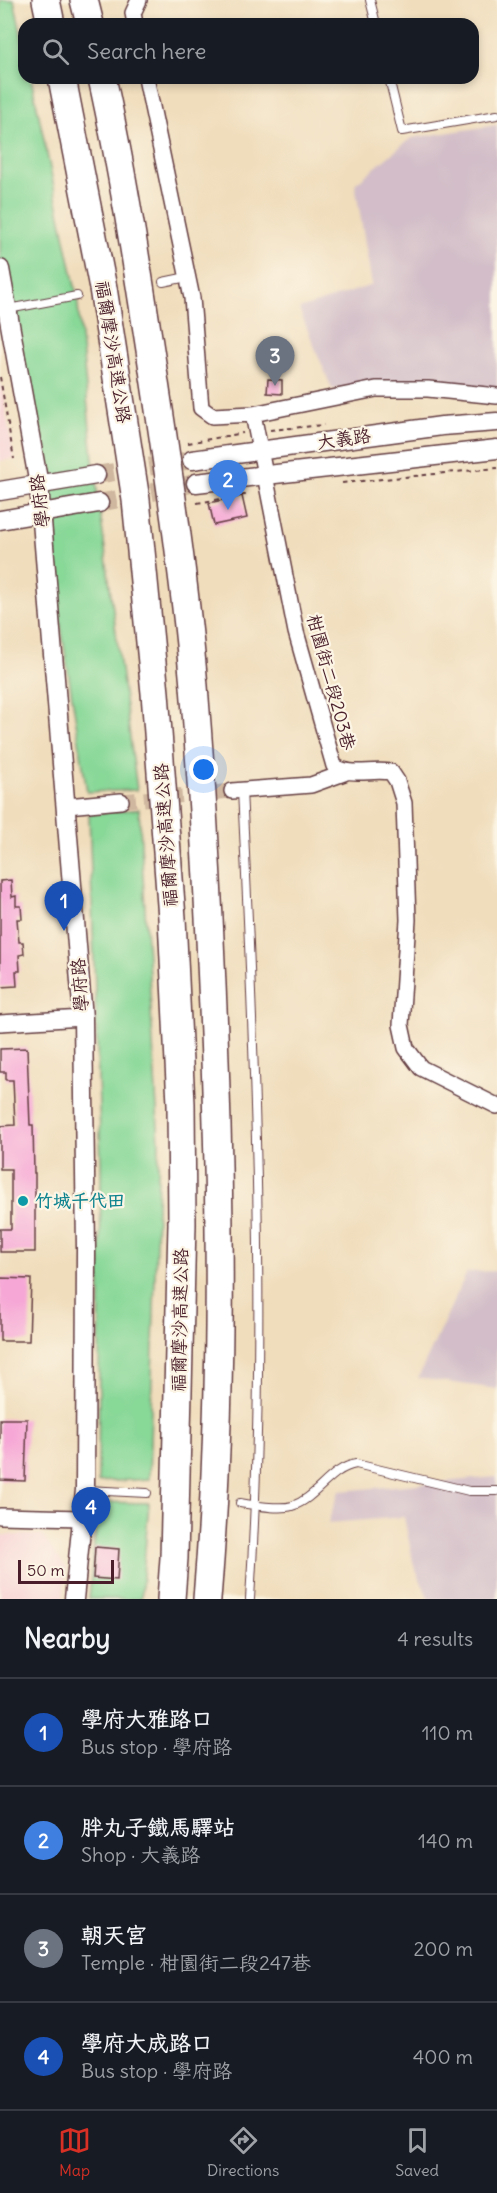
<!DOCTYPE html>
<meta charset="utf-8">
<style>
:root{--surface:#171b24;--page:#20242c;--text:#f1f3f6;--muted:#9ea1a6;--line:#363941;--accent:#d93025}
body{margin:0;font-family:Delius,"LXGW WenKai TC",sans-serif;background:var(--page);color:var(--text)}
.scale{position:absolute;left:18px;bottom:15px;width:96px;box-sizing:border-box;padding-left:6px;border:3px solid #4a1f2b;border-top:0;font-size:16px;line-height:21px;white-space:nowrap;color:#4a1f2b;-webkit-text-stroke:4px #fcf5e5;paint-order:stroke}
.you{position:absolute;left:204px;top:770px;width:21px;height:21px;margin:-15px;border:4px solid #fff;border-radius:50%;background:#1a73e8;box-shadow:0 0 0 9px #1a73e833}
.badge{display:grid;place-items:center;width:39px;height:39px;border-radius:50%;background:var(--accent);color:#fff;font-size:20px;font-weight:700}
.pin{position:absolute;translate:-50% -50px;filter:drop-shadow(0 2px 3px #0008)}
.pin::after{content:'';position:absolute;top:32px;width:21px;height:18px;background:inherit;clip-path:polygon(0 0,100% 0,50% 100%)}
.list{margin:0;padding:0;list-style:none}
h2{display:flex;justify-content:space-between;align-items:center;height:78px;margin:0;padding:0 24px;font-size:26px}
h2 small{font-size:20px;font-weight:400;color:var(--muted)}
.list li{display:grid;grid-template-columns:39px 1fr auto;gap:18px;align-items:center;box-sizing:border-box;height:108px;padding:0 24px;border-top:2px solid var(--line)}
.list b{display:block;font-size:22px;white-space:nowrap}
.list p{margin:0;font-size:20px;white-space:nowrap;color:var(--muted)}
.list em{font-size:20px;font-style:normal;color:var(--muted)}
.icon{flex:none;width:33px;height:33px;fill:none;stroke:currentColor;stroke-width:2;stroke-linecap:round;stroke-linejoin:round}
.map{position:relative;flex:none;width:497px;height:1599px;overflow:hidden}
.search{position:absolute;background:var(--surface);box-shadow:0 3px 9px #0003;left:18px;right:18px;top:18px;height:66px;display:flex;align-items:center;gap:15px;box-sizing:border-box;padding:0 21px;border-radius:18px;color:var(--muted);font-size:22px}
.sheet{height:510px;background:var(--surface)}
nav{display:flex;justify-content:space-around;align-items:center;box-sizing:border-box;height:84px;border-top:2px solid var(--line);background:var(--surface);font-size:16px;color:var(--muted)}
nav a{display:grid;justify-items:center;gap:3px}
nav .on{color:var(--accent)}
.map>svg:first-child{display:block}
</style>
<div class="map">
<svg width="497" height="1599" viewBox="0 0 497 1599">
<rect width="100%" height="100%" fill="#fcf5e5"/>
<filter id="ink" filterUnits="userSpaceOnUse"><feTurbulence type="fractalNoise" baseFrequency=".0167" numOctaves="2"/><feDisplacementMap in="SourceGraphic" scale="12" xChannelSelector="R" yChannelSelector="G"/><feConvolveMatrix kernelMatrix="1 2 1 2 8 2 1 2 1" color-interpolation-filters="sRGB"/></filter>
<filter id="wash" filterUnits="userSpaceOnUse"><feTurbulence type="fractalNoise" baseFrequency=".008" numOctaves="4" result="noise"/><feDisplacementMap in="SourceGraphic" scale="24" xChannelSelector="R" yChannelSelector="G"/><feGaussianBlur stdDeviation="1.35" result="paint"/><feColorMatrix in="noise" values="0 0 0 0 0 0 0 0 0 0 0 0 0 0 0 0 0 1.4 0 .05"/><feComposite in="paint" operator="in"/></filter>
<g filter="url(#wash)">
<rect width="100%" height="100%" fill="#f0ddbc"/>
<path fill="#f7cfd4" d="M0 377 14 459 0 461Z
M0 1535H42L66 1568 63 1599H0Z"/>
<path fill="#d2bdc8" d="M497 125V389H332L299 309 372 285 355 184 411 138Z
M497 1271V1389L418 1378 467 1272Z
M497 1477V1599H429L414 1566 404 1517 328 1523 339 1491Z"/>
<path fill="#88d898" stroke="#697c62" stroke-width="1.5" d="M0 0H14L24 47V78H31L77 296 93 459 137 790 87 792 41 499 0 269Z
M139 809 159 1143 149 1479 98 1482 101 1165 89 814Z
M98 1502 149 1503 141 1599H89Z"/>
<g id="blocks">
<path fill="#f6a7d6" d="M268 379 282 380V394L267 393Z
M242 496 247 518 214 525 209 503Z
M11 880 12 897 16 896V906H21L22 919H17L19 942H23L24 954 19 955 20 971H16L17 986 0 987V881Z
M27 1048 30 1125H33L34 1173H35V1252H0V1229H11V1169H0V1126L15 1125 13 1080H6V1072H0V1049Z
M0 1278 31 1279 29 1341H0Z
M0 1419H27L25 1481 0 1480Z
M95 1547 119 1549 117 1580 93 1578Z"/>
</g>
</g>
<g filter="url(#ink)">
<use href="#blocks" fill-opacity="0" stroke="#633c41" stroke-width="1.5"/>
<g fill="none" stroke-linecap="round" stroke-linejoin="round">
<path stroke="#cfb79f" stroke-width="15" stroke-dasharray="15 8" stroke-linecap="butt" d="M121 801 232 791"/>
<path stroke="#cfb79f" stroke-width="18" stroke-dasharray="18 9" stroke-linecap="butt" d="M96 475 192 460
M99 503 196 483"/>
<g stroke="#633c41" stroke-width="10">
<path id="service" d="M370 0 376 24
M389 78 402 131 497 115
M163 282 187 277
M8 309 77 296
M242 790C255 1059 267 1330 250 1599
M86 1490 147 1493
M240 1503C254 1505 279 1510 292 1506 317 1498 330 1468 356 1464L469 1491H497"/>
</g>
<g stroke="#633c41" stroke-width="18">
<path id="minor" d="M135 24 133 13 139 0
M146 78 192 298 201 408 212 416 253 414 376 389H428L497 396
M253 414 296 632 334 766C351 777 370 769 391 772L397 781 404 803 408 920 401 1025 406 1048 421 1068 497 1106
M232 791 311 785 344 773
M67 806 121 801
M0 1023 83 1018
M0 1516 81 1518"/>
</g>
<g stroke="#633c41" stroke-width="21">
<path id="tertiary" d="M0 269 39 485 83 1018 86 1250 85 1490 74 1599
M192 460 442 426 497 422
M196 483 497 449
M0 491 96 475
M0 520 99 503"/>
</g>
<g stroke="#633c41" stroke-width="30">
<path id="motorway" d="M46 0 51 24
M84 0 90 24
M62 78 103 288 136 500 155 693 172 918 181 1104 182 1224 174 1558 171 1599
M102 78C122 168 136 259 150 350 167 462 184 573 194 686 202 785 208 885 212 985 221 1189 224 1395 207 1599"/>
</g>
<path stroke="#633c41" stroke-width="2" stroke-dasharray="4.5 4.5" stroke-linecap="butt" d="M0 377 14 459
M270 430 324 425
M188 443 243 433
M342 483 497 468
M197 503 250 494"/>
<use href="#service" stroke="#fff" stroke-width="8"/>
<use href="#minor" stroke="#fff" stroke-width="15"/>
<use href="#tertiary" stroke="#fff" stroke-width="18"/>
<use href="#motorway" stroke="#fff" stroke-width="27"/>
</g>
</g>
<circle fill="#0f9aa8" stroke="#fcf5e5" stroke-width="2" cx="23" cy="1201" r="6"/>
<g text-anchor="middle" stroke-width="4.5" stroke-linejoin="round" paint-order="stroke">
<g font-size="18" fill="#4a1f2b" stroke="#fcf5e5">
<text transform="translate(113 352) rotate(81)" y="6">福爾摩沙高速公路</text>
<text transform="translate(344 439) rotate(-8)" y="6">大義路</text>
<text transform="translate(40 501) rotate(-97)" y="6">學府路</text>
<text transform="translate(331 682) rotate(75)" y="6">柑園街二段203巷</text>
<text transform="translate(166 835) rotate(-94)" y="6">福爾摩沙高速公路</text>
<text transform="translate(80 985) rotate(-94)" y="6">學府路</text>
<text transform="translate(180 1320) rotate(-89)" y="6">福爾摩沙高速公路</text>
</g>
<g font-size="18" font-weight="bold" fill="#0d838f" stroke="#fcf5e5" text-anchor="start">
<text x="35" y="1207">竹城千代田</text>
</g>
</g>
</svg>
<div class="scale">50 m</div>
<div class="you"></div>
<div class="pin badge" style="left:64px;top:931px;background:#1a4fb4">1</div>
<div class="pin badge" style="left:228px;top:510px;background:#3f7fe0">2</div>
<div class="pin badge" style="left:275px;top:386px;background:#6b7280">3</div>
<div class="pin badge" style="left:91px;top:1537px;background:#1a4fb4">4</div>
<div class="search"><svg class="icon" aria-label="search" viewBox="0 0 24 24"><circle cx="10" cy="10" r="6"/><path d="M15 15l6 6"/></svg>Search here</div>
</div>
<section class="sheet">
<h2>Nearby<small>4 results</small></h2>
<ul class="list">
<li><span class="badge" style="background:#1a4fb4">1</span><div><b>學府大雅路口</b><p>Bus stop · 學府路</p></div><em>110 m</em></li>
<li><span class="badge" style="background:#3f7fe0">2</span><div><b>胖丸子鐵馬驛站</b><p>Shop · 大義路</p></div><em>140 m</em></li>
<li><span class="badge" style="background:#6b7280">3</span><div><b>朝天宮</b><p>Temple · 柑園街二段247巷</p></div><em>200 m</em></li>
<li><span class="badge" style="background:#1a4fb4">4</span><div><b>學府大成路口</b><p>Bus stop · 學府路</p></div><em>400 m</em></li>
</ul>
</section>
<nav>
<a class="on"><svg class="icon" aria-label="map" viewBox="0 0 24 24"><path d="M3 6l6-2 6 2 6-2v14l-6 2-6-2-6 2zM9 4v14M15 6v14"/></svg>Map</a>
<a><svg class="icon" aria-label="directions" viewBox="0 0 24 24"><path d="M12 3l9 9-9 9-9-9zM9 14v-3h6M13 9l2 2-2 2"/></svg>Directions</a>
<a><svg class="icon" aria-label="saved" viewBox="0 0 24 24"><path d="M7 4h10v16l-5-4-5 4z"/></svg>Saved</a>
</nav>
